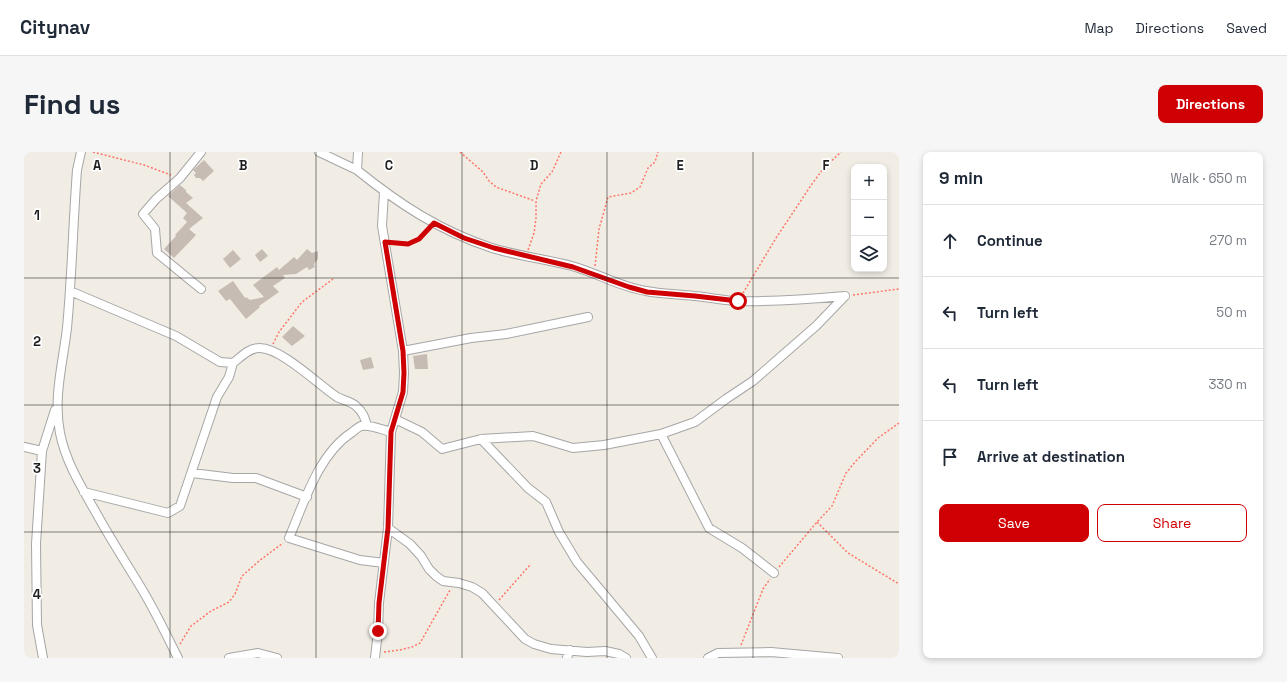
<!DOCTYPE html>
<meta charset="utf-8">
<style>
:root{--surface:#fff;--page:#f6f6f7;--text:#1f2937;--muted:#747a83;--line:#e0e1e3;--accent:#cf0003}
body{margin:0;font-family:"Space Grotesk",sans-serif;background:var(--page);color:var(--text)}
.controls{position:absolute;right:12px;top:12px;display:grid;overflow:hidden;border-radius:8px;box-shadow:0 2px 6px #0003}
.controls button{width:36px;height:36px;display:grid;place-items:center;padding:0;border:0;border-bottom:1px solid var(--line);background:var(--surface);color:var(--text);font:20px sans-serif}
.stop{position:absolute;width:12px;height:12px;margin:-9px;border:3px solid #cf0003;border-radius:50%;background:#fff}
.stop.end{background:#cf0003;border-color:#fff;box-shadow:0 1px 4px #0008}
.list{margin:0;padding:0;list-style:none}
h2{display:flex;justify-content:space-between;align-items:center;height:52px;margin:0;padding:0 16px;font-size:17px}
h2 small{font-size:13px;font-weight:400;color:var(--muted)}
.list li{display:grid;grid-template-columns:26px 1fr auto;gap:12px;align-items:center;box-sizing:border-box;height:72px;padding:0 16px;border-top:1px solid var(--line)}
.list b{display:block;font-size:15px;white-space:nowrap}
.list em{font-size:13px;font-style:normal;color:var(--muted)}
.actions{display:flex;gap:8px;padding:12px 16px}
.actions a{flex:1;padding:9px 0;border:1px solid var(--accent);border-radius:8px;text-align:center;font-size:14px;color:var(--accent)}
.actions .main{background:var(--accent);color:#fff}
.icon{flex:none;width:22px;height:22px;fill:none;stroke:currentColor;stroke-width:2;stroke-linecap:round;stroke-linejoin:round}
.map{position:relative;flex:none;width:875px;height:506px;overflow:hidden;border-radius:8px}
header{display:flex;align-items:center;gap:24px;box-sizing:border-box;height:56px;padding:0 20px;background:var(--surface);border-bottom:1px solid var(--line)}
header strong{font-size:19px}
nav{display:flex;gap:22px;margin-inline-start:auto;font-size:14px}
.intro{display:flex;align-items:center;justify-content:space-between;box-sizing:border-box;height:96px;padding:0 24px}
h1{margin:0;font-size:28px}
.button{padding:10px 18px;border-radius:8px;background:var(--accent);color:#fff;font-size:14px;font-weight:700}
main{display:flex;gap:24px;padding:0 24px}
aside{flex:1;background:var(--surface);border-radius:8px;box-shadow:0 2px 6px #0003}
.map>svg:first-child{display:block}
</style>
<header>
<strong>Citynav</strong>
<nav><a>Map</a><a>Directions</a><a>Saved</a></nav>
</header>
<div class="intro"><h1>Find us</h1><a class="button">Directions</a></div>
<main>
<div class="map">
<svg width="875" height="506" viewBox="0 0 875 506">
<rect width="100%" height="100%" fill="#f1ede5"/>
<path fill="#c6bcb4" d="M180 8 190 19 179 29 176 26H172L170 23 172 21 169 18Z
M156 33 162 38V40L169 46 162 51 179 66 165 77 172 83 150 106 140 97 152 84 151 83 163 70 159 66 163 61 144 44Z
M238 97 244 104 236 110 231 103Z
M283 97 288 101 294 99V107L290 112 291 115 285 118 283 115 272 122 259 123 261 126 249 134 255 140 235 154 236 155 222 167 206 147 202 149 194 139 209 129 221 146 222 145 226 148 240 145 229 133 253 115 255 118 270 105 273 108Z
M209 98 217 107 206 116 199 107Z
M269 174 281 184 268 194 258 185Z
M403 202 404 217H391L389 204Z
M347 205 350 216 339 218 336 208Z"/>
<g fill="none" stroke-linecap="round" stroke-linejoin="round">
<g stroke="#a6a6a6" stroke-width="10">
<path id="street" d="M57 0 53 18C49 71 48 123 43 176 39 211 29 245 36 281 42 312 60 339 75 366 89 391 104 414 119 439 132 461 143 484 154 506
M295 0 333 18 334 0
M333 18C375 52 416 79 468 96 494 104 521 107 548 114 573 121 596 135 622 139 637 142 654 142 670 144 685 145 700 149 715 149 750 150 786 147 821 144
M177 137 133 101 131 77 119 62 132 47 156 26 177 0
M46 139 152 184 196 210 209 211C217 205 225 196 235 196 256 195 295 233 313 245 318 248 327 249 332 254 339 260 341 266 343 274
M379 199 447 186 482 182 564 165
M371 267 398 280 418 297 457 287 509 284 549 296 580 293 637 282 671 270 702 247 729 229 792 174 821 144
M637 282 685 376 718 396 750 421
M457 287 504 336 522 350 535 380 553 410 615 484 628 506
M0 295 18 299
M168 321 209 326H232L283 345
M60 340 144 361 156 354 193 245 205 225 209 211
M364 376 386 392 397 404 405 417 412 424 419 429 435 431 448 435 458 441 501 487 510 492 527 497 563 500 581 499 595 502 602 506
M360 411 336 408 265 386C280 351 294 303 327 281 330 279 334 275 337 274 346 272 359 278 367 280
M19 506 13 473 12 392 18 299 31 258
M205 506 234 501 253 506
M351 506 354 479 355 451 364 376 367 280 379 240 380 221 379 199 358 74 360 40
M543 506 546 498
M684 506 694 501 747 500 814 506"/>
</g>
<path stroke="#ff7568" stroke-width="1.5" stroke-dasharray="2 2" stroke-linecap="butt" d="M69 0 120 13 147 23
M436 0 459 20 465 29 472 35 511 49
M369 91C389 93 391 91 405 76
M504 98 510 81 512 66V49L517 32 528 20 537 0
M571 114 575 77 584 45 607 41 616 35 624 16 631 10 634 0
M719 141 752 86 788 32 799 17 817 0
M829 143 875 137
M249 192 255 180 278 150 309 127
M793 370 824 401 875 432
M755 415 793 370 808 354 822 321 832 309 854 286 875 271
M475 448 507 412
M156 492 167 474 187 459 205 450 211 442 218 424 235 409 259 391
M717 493 739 437 746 427
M360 500 376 498 388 495 396 491 426 438"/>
<use href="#street" stroke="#fff" stroke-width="8"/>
</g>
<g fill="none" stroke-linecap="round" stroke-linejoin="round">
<path stroke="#cf0003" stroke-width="5" d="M354 479 355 451 364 376 367 280 379 240 380 221 379 199 361 90 384 92 395 87 410 71 440 86 470 96 549 115 605 135 623 140 671 144 714 149"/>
</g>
<path fill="none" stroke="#1f1f1f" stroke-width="1" stroke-opacity="0.55" d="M146 0V506M292 0V506M438 0V506M583 0V506M729 0V506M0 126H875M0 253H875M0 380H875"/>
<g font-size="13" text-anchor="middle" font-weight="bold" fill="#1f1f1f" stroke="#fff" stroke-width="3.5" stroke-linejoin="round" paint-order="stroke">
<text x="73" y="18">A</text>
<text x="219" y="18">B</text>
<text x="365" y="18">C</text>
<text x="510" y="18">D</text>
<text x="656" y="18">E</text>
<text x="802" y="18">F</text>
<text x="13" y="68">1</text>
<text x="13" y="194">2</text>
<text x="13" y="321">3</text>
<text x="13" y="447">4</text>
</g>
</svg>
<div class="controls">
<button>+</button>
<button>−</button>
<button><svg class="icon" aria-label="layers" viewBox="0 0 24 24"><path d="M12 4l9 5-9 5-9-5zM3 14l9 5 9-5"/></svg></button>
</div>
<div class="stop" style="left:714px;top:149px"></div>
<div class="stop end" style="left:354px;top:479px"></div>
</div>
<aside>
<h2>9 min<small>Walk · 650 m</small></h2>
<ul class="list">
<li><svg class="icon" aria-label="ahead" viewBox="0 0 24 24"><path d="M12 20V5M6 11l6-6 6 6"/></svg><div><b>Continue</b></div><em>270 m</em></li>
<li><svg class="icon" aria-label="left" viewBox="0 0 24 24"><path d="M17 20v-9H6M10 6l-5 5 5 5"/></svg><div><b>Turn left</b></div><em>50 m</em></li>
<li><svg class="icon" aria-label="left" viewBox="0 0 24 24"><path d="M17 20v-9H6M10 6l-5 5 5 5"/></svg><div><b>Turn left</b></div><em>330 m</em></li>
<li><svg class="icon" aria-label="arrive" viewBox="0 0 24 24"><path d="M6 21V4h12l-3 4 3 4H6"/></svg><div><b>Arrive at destination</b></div></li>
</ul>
<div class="actions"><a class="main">Save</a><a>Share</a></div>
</aside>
</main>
